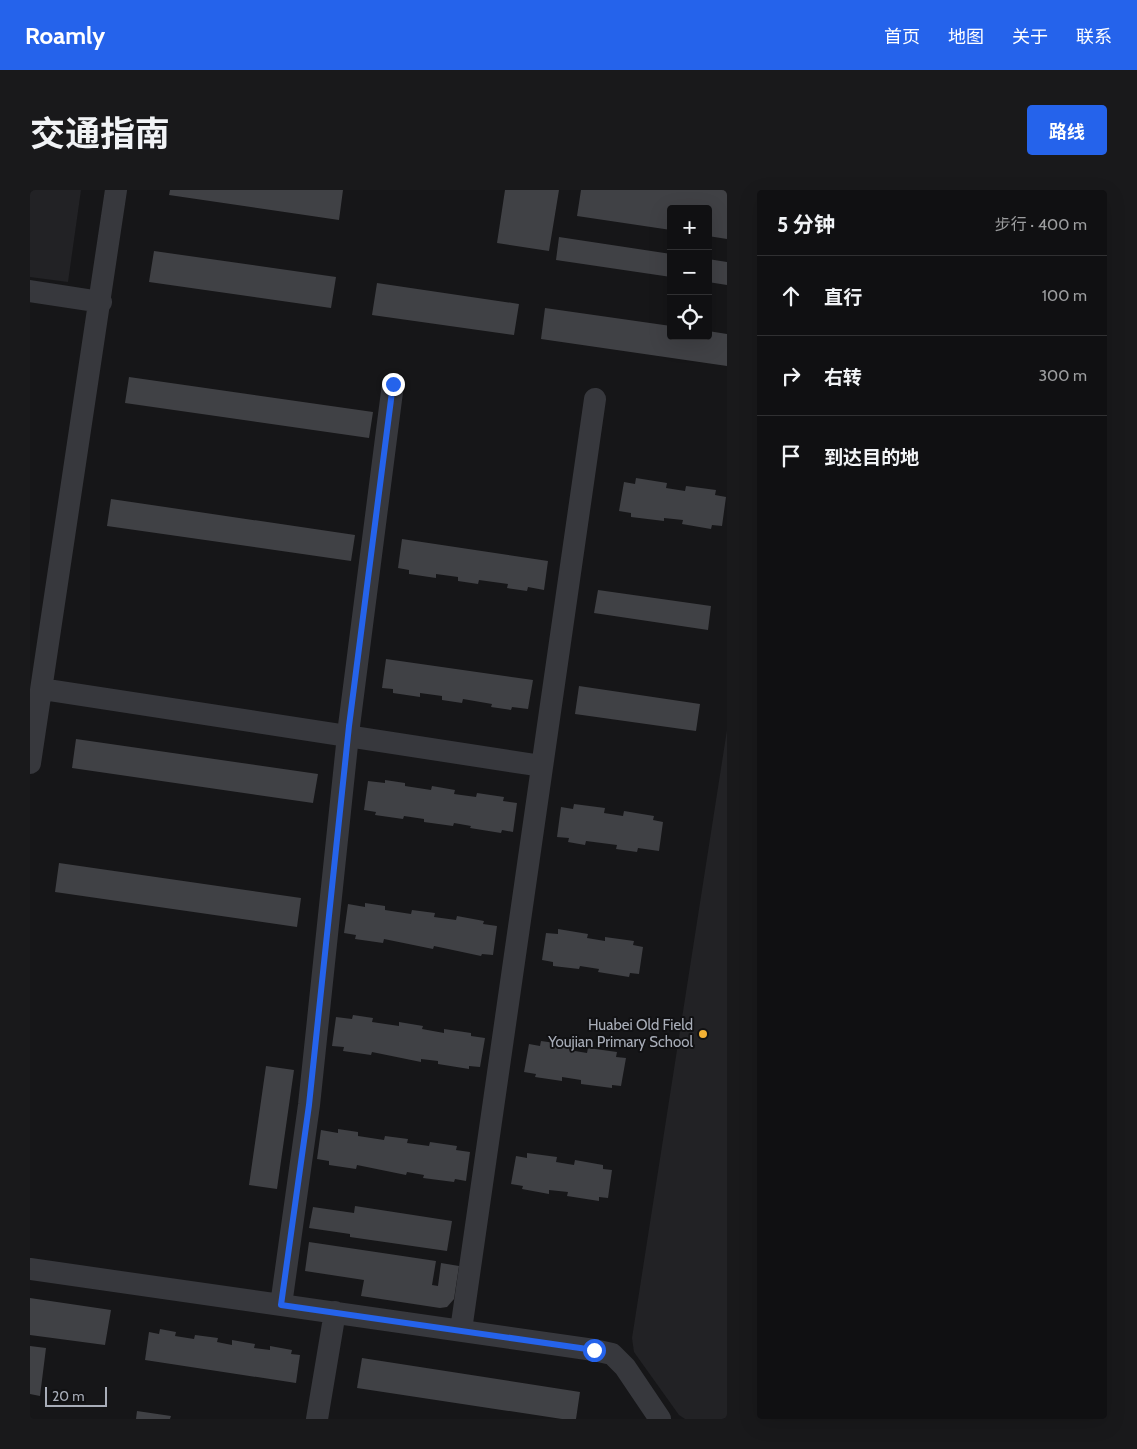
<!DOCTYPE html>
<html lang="zh">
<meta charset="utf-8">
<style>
:root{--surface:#101012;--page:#19191b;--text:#f1f3f6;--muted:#9c9d9f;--line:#303032;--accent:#2563eb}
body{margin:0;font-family:Cabin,"Noto Sans SC",sans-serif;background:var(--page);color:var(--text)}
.controls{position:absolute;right:15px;top:15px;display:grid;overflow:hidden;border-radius:5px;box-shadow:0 5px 20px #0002}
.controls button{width:45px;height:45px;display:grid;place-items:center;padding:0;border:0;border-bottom:1px solid var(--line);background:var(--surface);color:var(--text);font:25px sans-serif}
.scale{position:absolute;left:15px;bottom:12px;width:62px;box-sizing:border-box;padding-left:5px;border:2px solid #a8adb8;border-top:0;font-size:14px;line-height:18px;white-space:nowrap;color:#a8adb8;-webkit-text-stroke:4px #111113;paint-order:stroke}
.stop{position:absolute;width:15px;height:15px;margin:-11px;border:4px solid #2563eb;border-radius:50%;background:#fff}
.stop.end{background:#2563eb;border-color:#fff;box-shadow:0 1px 5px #0008}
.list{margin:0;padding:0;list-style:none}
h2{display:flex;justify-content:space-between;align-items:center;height:65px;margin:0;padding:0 20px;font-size:21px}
h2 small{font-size:16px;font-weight:400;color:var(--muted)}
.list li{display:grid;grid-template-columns:32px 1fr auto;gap:15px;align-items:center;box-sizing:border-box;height:80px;padding:0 20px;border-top:1px solid var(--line)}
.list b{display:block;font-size:19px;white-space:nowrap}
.list em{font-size:16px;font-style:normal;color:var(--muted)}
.icon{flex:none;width:28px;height:28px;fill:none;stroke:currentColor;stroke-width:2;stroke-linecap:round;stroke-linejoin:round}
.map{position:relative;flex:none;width:697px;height:1229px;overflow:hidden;border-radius:5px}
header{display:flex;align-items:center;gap:30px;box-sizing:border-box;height:70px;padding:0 25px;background:var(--accent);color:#fff}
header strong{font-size:24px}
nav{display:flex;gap:28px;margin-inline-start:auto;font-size:18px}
.intro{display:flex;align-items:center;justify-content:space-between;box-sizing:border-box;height:120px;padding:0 30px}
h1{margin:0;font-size:35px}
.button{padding:12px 22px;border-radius:5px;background:var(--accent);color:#fff;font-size:18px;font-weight:700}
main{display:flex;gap:30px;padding:0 30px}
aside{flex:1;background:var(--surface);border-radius:5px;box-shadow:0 5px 20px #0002}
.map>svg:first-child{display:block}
</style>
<header>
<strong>Roamly</strong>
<nav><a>首页</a><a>地图</a><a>关于</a><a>联系</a></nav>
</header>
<div class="intro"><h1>交通指南</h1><a class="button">路线</a></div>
<main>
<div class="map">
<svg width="697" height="1229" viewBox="0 0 697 1229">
<rect width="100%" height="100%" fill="#161618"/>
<path fill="#222225" d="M0 0H51L38 92 0 87Z
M697 540V1229H655L649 1225 604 1162 602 1148Z"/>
<path fill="#404145" d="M140 0H313L309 30 139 5Z
M475 0H529L519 61 467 53Z
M551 0H697V49L678 46V19H641V40L547 26Z
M529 47 641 64V87L526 70Z
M124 61 306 87 301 118 119 92Z
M678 69 697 72V95L678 92Z
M347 93 489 114 484 145 342 125Z
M515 118 641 136V146H678V141L697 144V176L511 149Z
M99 187 343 222 339 248 95 213Z
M606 288 637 293 636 298 655 301 656 296 686 300 685 305 696 307 692 336 682 335 681 339 652 334 653 330 634 328V331L601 327V323L589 321 594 292 605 294Z
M81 309 325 345 321 371 77 336Z
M372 349 518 371 514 400 498 397 497 401 477 398 478 394 449 390 448 394 428 391V387L406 384V388L379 384V380L368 378Z
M568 400 681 416 678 440 564 423Z
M356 469 503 490 498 519 482 517 481 520 461 517 462 514 433 509 432 513 412 510V506L390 503V507L363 503V499L352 498Z
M549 496 670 514 666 541 545 524Z
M46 549 288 584 283 613 42 578Z
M355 590 375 593V596L401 600 402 596 425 600 424 604 446 607 447 603 474 607 473 611 487 613 483 642 472 640 471 643 440 638 441 636 424 633 423 636 394 632V629L374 626 373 629 345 625 346 622 334 620 338 591 355 593Z
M544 614 575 618 574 623 593 626 594 621 624 626 623 630 633 632 629 661 608 658 607 662 586 659 587 655 556 651 555 655 538 652 539 648 527 647 531 617 543 619Z
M29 673 271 708 267 737 25 702Z
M335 713 355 716V720L381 724 382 720 405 723 404 727 426 730 427 726 454 731 453 734 467 736 463 765 452 764 451 766 404 756 403 759 354 749 353 753 325 749 326 745 314 743 318 714 335 717Z
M528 739 558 744 557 748 575 751V747L604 751 603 755 613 757 609 784 600 783 599 787 568 782 569 779 550 776 549 779 523 776V772L512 770 516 743 528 744Z
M323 825 343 828 342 832 369 836V832L393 836 392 839 414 843V839L441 843V846L455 848 450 877 439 876V879L408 874V871L391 869V872L342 862 341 865 313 861 314 857 302 856 306 827 322 829Z
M511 851 540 855 539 860 557 863 558 858 587 862 586 867 596 868 591 896 582 895V898L551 894V890L532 887V891L505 887 506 884 494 882 499 854 510 856Z
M236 876 264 880 247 999 219 995Z
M308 939 328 942V946L354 950 355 946 378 949 377 953 399 956 400 952 427 956 426 960 440 962 436 991 425 989 424 992 393 988 394 985 377 982 376 985 327 975 326 979 299 975V971L287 969 291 940 308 943Z
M497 963 527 967 526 972 544 975 545 970 573 975V979L582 980 578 1008 569 1007V1011L537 1006 538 1002 519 1000V1004L492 999 493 996 481 994 486 966 497 968Z
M325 1016 422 1031 417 1061 320 1047V1044L279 1038 283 1017 324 1023Z
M279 1052 406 1071 402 1095 408 1096 411 1073 429 1076 424 1109 417 1117 410 1118 331 1106 334 1090 275 1081Z
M0 1108 81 1120 75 1155 0 1145Z
M130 1139 146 1142 145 1146 164 1149 165 1145 188 1148 187 1152 202 1155V1150L225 1154 224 1158 240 1160V1156L262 1160 261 1164 270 1165 266 1193 115 1170 119 1142 129 1144Z
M0 1156 16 1158 10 1206 0 1204Z
M332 1168 550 1202 546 1229H532L327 1198Z
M107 1221 141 1226 140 1229H106Z"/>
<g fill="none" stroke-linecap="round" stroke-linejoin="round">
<path stroke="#37383d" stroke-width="22" d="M0 101 71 112
M12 499 512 576
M0 573 86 0
M0 1079 564 1160 582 1164 595 1177 630 1229
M251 1115 279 915 319 536 363 194
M431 1140 565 209
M287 1229 305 1122"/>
</g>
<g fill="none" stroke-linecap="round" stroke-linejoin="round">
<path stroke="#2563eb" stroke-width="6" d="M363 194 319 536 279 915 251 1115 564 1160"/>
</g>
<circle fill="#f2b134" stroke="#111113" stroke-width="2" cx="673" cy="844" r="5"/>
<g text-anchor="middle" stroke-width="4" stroke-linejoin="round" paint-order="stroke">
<g font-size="15" fill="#a8adb8" stroke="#111113" text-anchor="end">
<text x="663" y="840">Huabei Old Field<tspan x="663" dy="17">Youjian Primary School</tspan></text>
</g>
</g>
</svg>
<div class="controls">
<button>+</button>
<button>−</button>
<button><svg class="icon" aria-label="locate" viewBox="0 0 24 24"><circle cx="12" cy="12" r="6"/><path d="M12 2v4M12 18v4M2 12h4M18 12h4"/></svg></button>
</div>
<div class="scale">20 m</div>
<div class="stop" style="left:564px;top:1160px"></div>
<div class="stop end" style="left:363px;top:194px"></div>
</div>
<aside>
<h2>5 分钟<small>步行 · 400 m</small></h2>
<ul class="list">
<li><svg class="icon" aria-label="ahead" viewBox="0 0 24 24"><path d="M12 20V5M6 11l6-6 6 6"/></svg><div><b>直行</b></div><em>100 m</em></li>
<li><svg class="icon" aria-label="right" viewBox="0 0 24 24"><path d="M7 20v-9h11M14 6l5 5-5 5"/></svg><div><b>右转</b></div><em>300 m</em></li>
<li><svg class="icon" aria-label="arrive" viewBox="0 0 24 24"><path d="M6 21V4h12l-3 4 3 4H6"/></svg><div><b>到达目的地</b></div></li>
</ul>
</aside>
</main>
